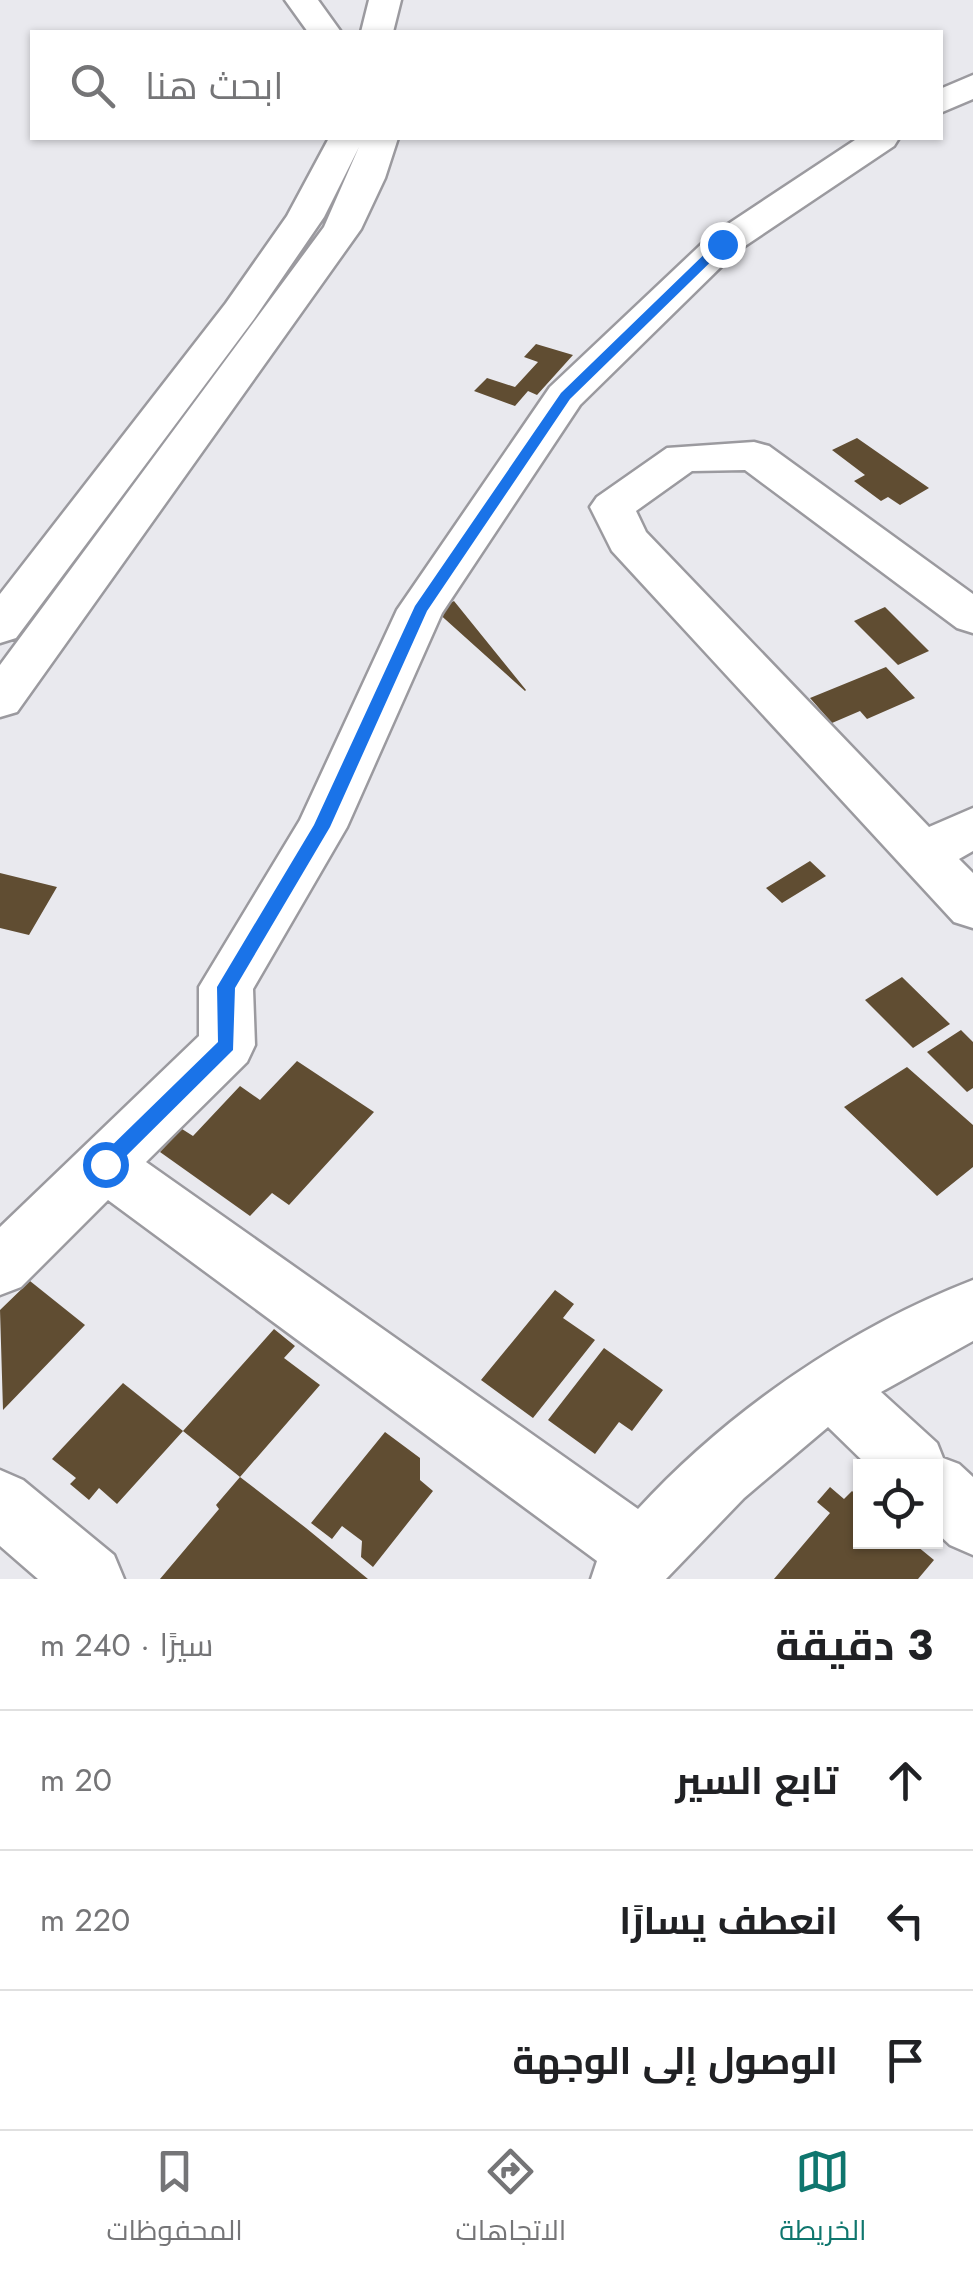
<!DOCTYPE html>
<html lang="ar">
<meta charset="utf-8">
<style>
:root{--surface:#fff;--page:#f2f2f2;--text:#202124;--muted:#757577;--line:#e0e0e0;--accent:#0f766e}
body{margin:0;font-family:Jost,Cairo,sans-serif;background:var(--page);color:var(--text);direction:rtl}
.controls{position:absolute;right:30px;bottom:30px;display:grid;overflow:hidden;border-radius:0px;box-shadow:0 2px 8px #0004}
.controls button{width:90px;height:90px;display:grid;place-items:center;padding:0;border:0;border-bottom:2px solid var(--line);background:var(--surface);color:var(--text);font:50px sans-serif}
.stop{position:absolute;width:30px;height:30px;margin:-22px;border:8px solid #1a73e8;border-radius:50%;background:#fff}
.stop.end{background:#1a73e8;border-color:#fff;box-shadow:0 2px 10px #0008}
.list{margin:0;padding:0;list-style:none}
h2{display:flex;justify-content:space-between;align-items:center;height:130px;margin:0;padding:0 40px;font-size:42px}
h2 small{font-size:32px;font-weight:400;color:var(--muted)}
.list li{display:grid;grid-template-columns:65px 1fr auto;gap:30px;align-items:center;box-sizing:border-box;height:140px;padding:0 40px;border-top:2px solid var(--line)}
.list b{display:block;font-size:38px;white-space:nowrap}
.list em{font-size:32px;font-style:normal;color:var(--muted)}
.icon{flex:none;width:55px;height:55px;fill:none;stroke:currentColor;stroke-width:2;stroke-linecap:round;stroke-linejoin:round}
.map{position:relative;flex:none;width:973px;height:1579px;overflow:hidden;direction:ltr}
.search{position:absolute;background:var(--surface);box-shadow:0 2px 8px #0004;left:30px;right:30px;top:30px;height:110px;display:flex;align-items:center;gap:25px;box-sizing:border-box;padding:0 35px;border-radius:0px;color:var(--muted);font-size:38px}
.sheet{height:550px;background:var(--surface)}
nav{display:flex;justify-content:space-around;align-items:center;box-sizing:border-box;height:140px;border-top:2px solid var(--line);background:var(--surface);font-size:28px;color:var(--muted)}
nav a{display:grid;justify-items:center;gap:5px}
nav .on{color:var(--accent)}
.map>svg:first-child{display:block}
</style>
<div class="map">
<svg width="973" height="1579" viewBox="0 0 973 1579">
<rect width="100%" height="100%" fill="#e9e9ee"/>
<path fill="#604d32" d="M536 344 573 355 537 395 528 391 515 406 474 391 487 378 515 387 538 362 524 357Z
M857 438 890 461 929 488 900 505 888 497 881 501 854 481 865 475 832 450Z
M454 601 526 690 525 691 436 611Z
M885 607 929 651 898 665 854 621Z
M886 667 915 698 867 719 860 711 832 723 810 698Z
M810 861 826 876 782 903 766 888Z
M0 873 57 887 29 935 0 928Z
M902 977 950 1024 913 1048 865 1000Z
M961 1030 973 1042V1088L967 1092 927 1052Z
M297 1061 374 1112 289 1205 272 1193 250 1216 160 1152 182 1129 193 1136 240 1086 260 1100Z
M907 1067 973 1125V1167L937 1196 844 1107Z
M30 1281 85 1325 3 1410 0 1310Z
M555 1290 574 1304 563 1318 595 1340 533 1418 481 1380Z
M274 1329 295 1346 284 1358 320 1385 240 1477 183 1431 117 1504 99 1488 89 1500 70 1484 76 1478 52 1459 123 1383 183 1431Z
M604 1348 663 1390 632 1431 619 1422 595 1454 548 1420Z
M385 1432 420 1458V1480L433 1491 373 1567 361 1557 362 1541 342 1526 332 1539 311 1523Z
M240 1477 306 1528 368 1579H160L219 1509 216 1505Z
M830 1487 844 1499 852 1491 860 1498V1542H912L934 1560 918 1579H774L830 1513 817 1502Z"/>
<g fill="none" stroke-linecap="round" stroke-linejoin="round">
<g stroke="#9b9a9f" stroke-width="5">
<path id="minor" d="M285 0H318L341 32H308Z
M369 0H401L393 32H361Z
M973 75V99L940 113V89Z
M329 138H398L385 178 361 229 17 712 0 717V665L324 227 359 147 324 217 254 319 16 638 0 643V594L226 303 287 216Z
M858 138H899L894 146 736 252 580 405 442 613 347 827 253 989 255 1045 247 1062 146 1162 638 1509C728 1411 849 1328 973 1280V1341L881 1392 937 1443 943 1458 959 1464 973 1477V1555L950 1545 936 1532V1466H868L828 1427 744 1498 666 1579H591L597 1561 108 1200 21 1287 0 1295V1227L199 1036V987L300 820 397 610 550 387 710 236Z
M754 442 769 446 973 594V633L957 628 745 470 692 471 636 511 646 532 929 827 973 808V851L959 859 973 873V928L954 922 612 551 590 507 597 497 667 448Z
M0 1470 23 1480 114 1555 124 1579H38L0 1546Z"/>
</g>
<use href="#minor" fill="#fff" fill-rule="evenodd"/>
</g>
<path fill="#1a73e8" d="M718 241 729 244 570 399 427 611 330 827 235 988 233 1050 112 1170H98V1159L218 1042 217 987 314 825 415 606 561 393Z"/>
</svg>
<div class="controls">
<button><svg class="icon" aria-label="locate" viewBox="0 0 24 24"><circle cx="12" cy="12" r="6"/><path d="M12 2v4M12 18v4M2 12h4M18 12h4"/></svg></button>
</div>
<div class="stop" style="left:105px;top:1164px"></div>
<div class="stop end" style="left:722px;top:244px"></div>
<div class="search"><svg class="icon" aria-label="search" viewBox="0 0 24 24"><circle cx="10" cy="10" r="6"/><path d="M15 15l6 6"/></svg>ابحث هنا</div>
</div>
<section class="sheet">
<h2>3 دقيقة<small>سيرًا · 240 m</small></h2>
<ul class="list">
<li><svg class="icon" aria-label="ahead" viewBox="0 0 24 24"><path d="M12 20V5M6 11l6-6 6 6"/></svg><div><b>تابع السير</b></div><em>20 m</em></li>
<li><svg class="icon" aria-label="left" viewBox="0 0 24 24"><path d="M17 20v-9H6M10 6l-5 5 5 5"/></svg><div><b>انعطف يسارًا</b></div><em>220 m</em></li>
<li><svg class="icon" aria-label="arrive" viewBox="0 0 24 24"><path d="M6 21V4h12l-3 4 3 4H6"/></svg><div><b>الوصول إلى الوجهة</b></div></li>
</ul>
</section>
<nav>
<a class="on"><svg class="icon" aria-label="map" viewBox="0 0 24 24"><path d="M3 6l6-2 6 2 6-2v14l-6 2-6-2-6 2zM9 4v14M15 6v14"/></svg>الخريطة</a>
<a><svg class="icon" aria-label="directions" viewBox="0 0 24 24"><path d="M12 3l9 9-9 9-9-9zM9 14v-3h6M13 9l2 2-2 2"/></svg>الاتجاهات</a>
<a><svg class="icon" aria-label="saved" viewBox="0 0 24 24"><path d="M7 4h10v16l-5-4-5 4z"/></svg>المحفوظات</a>
</nav>
